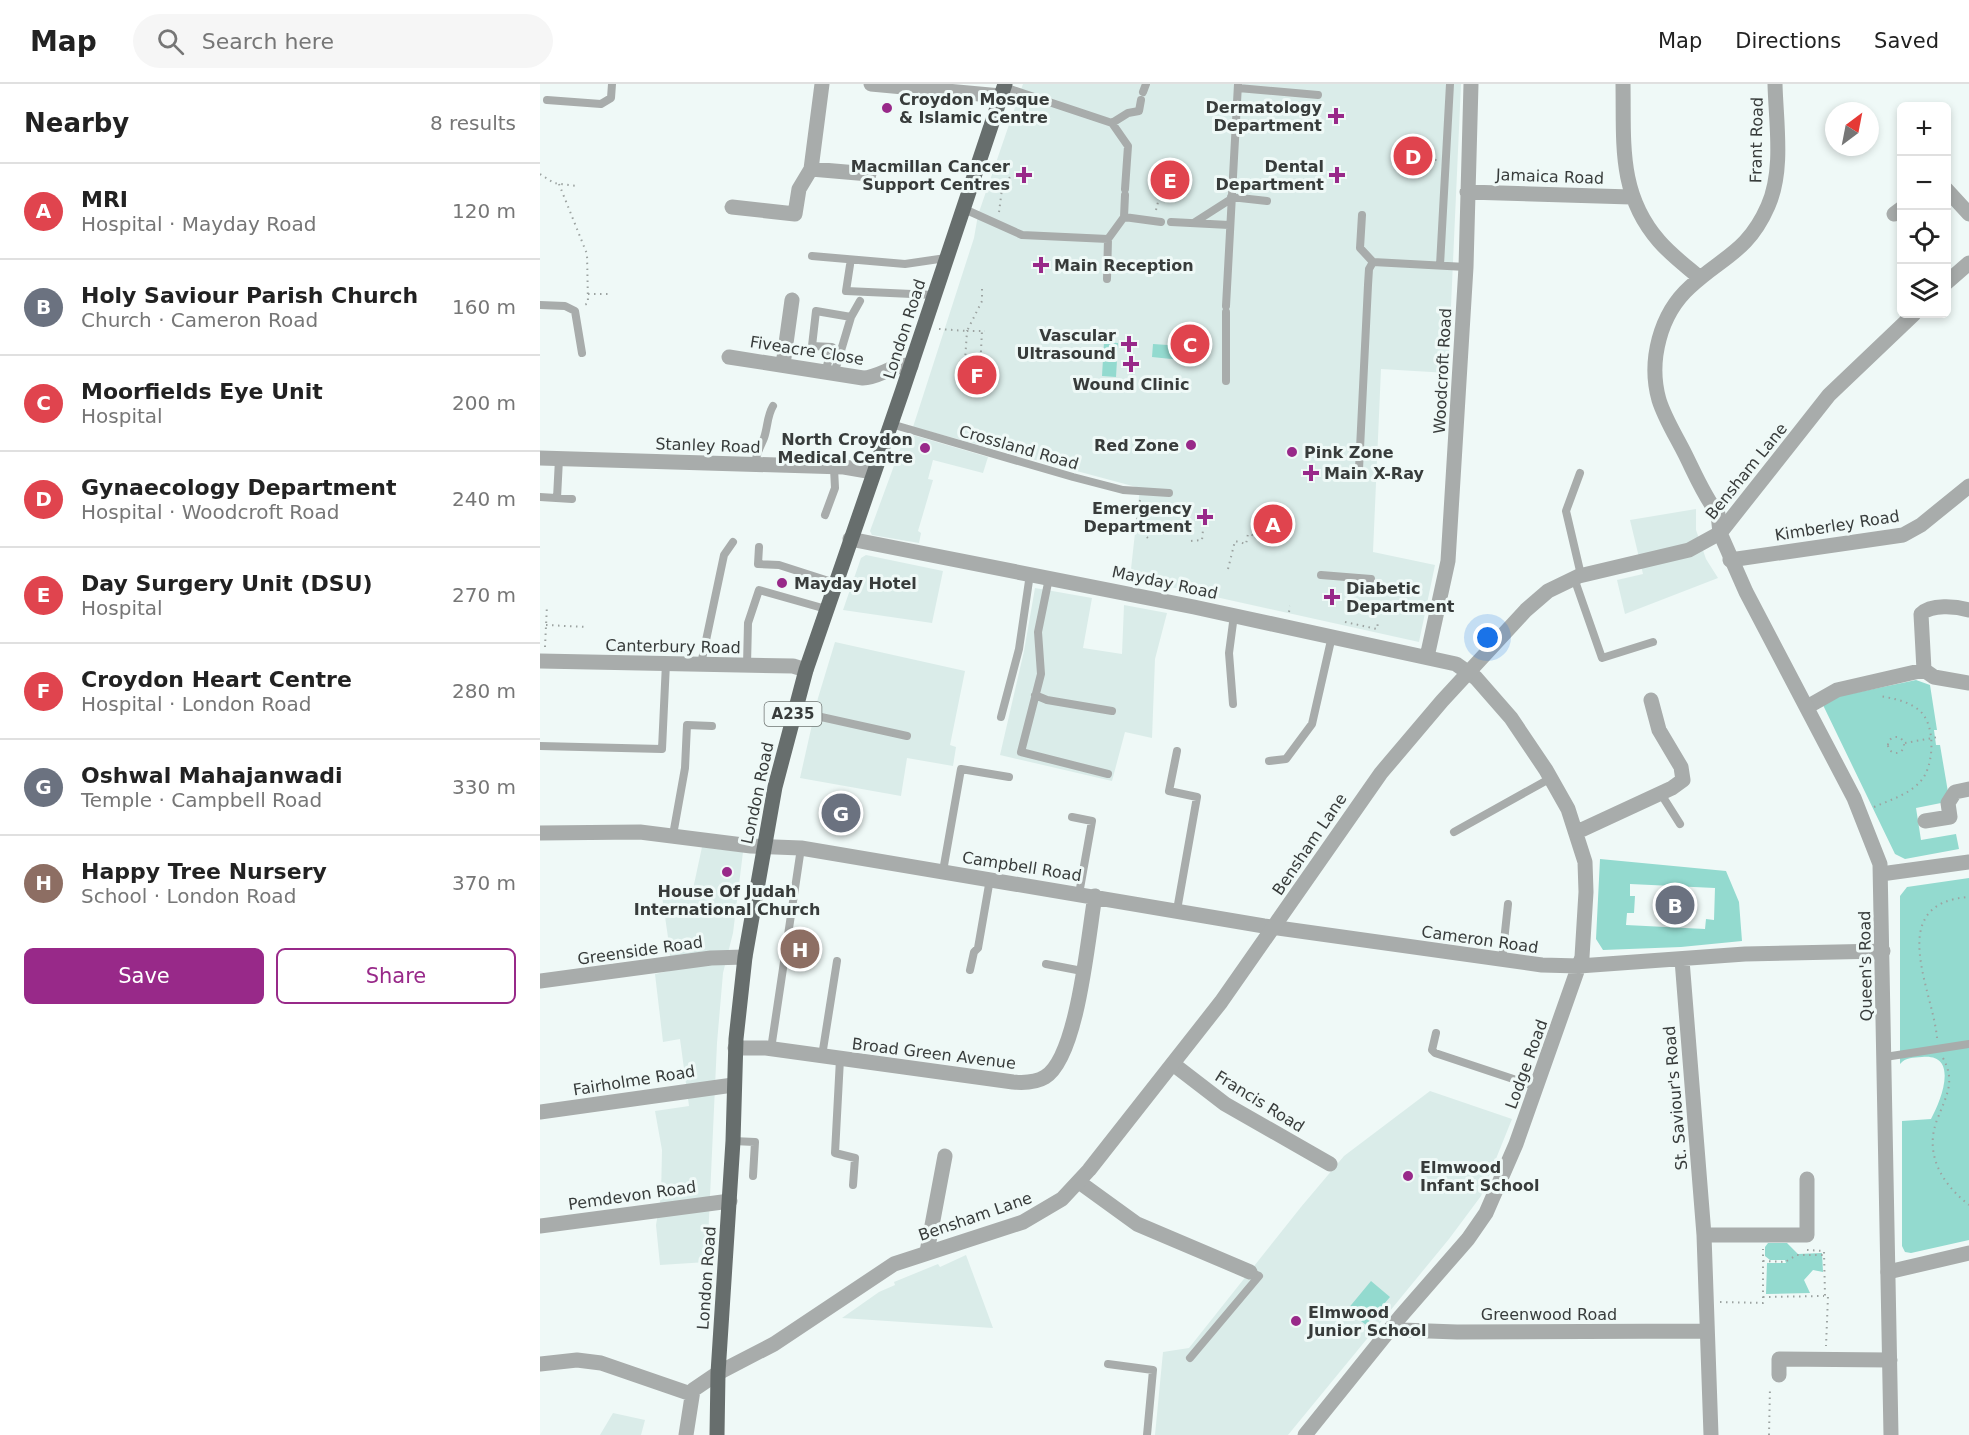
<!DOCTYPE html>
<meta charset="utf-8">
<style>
:root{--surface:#fff;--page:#f6f6f6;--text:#222;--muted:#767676;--line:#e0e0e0;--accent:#982989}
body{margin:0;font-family:"DejaVu Sans",sans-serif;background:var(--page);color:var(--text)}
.controls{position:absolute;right:18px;top:18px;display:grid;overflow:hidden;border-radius:9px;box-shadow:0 3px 9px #0003}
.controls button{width:54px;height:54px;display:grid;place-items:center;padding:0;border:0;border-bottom:2px solid var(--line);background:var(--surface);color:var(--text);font:30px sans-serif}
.compass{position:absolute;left:1285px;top:18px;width:54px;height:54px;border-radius:50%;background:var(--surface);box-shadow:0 3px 9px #0003;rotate:32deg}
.you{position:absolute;left:948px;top:554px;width:21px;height:21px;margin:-15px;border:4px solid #fff;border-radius:50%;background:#1a73e8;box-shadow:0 0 0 9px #1a73e833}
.badge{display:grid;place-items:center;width:39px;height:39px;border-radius:50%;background:var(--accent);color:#fff;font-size:20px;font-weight:700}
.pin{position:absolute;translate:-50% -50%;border:3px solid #fff;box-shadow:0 2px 6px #0006}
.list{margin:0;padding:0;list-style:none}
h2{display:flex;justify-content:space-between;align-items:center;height:78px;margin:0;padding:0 24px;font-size:26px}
h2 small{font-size:20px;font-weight:400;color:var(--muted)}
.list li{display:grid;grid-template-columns:39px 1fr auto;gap:18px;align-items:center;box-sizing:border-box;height:96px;padding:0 24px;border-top:2px solid var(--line)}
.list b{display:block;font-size:22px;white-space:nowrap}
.list p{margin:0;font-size:20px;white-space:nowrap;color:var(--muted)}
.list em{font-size:20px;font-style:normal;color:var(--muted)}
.actions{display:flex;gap:12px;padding:18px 24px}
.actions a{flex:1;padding:14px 0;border:2px solid var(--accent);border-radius:9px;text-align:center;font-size:21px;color:var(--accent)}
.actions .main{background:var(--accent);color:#fff}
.icon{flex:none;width:33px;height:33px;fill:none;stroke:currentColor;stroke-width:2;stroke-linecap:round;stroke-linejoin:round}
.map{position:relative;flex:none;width:1429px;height:1351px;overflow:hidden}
header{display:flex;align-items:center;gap:36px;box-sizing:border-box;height:84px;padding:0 30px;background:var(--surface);border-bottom:2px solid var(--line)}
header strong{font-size:28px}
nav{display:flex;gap:33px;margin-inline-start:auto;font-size:21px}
.search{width:420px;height:54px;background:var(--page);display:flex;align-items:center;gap:15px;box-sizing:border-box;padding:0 21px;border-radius:33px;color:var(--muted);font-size:22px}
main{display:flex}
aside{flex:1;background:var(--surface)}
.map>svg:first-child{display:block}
</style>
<header>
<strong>Map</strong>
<div class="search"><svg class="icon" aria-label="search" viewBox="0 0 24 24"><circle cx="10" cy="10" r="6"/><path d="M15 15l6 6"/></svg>Search here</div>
<nav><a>Map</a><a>Directions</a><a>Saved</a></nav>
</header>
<main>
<aside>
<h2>Nearby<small>8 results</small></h2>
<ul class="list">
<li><span class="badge" style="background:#e0444e">A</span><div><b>MRI</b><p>Hospital · Mayday Road</p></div><em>120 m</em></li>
<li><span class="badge" style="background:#6b7280">B</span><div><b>Holy Saviour Parish Church</b><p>Church · Cameron Road</p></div><em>160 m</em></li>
<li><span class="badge" style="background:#e0444e">C</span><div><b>Moorfields Eye Unit</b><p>Hospital</p></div><em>200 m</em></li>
<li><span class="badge" style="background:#e0444e">D</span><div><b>Gynaecology Department</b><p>Hospital · Woodcroft Road</p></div><em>240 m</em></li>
<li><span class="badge" style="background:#e0444e">E</span><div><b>Day Surgery Unit (DSU)</b><p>Hospital</p></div><em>270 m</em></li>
<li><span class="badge" style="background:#e0444e">F</span><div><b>Croydon Heart Centre</b><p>Hospital · London Road</p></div><em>280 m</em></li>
<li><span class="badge" style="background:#6b7280">G</span><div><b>Oshwal Mahajanwadi</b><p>Temple · Campbell Road</p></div><em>330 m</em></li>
<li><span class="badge" style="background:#8d6e63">H</span><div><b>Happy Tree Nursery</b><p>School · London Road</p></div><em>370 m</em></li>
</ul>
<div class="actions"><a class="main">Save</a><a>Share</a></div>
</aside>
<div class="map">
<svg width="1429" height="1351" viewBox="0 0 1429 1351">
<rect width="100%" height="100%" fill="#eff9f7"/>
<path fill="#daece9" d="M483 0H921L908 289 841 285 833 468 895 481 879 558 590 494 600 404 373 343 434 154 438 131Z
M366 349 448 373 443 389 393 376 388 395 393 396 378 447 381 449 379 459 332 451 330 447Z
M1156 425V446L1166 475 1178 494 1085 530 1077 496 1103 490 1090 436Z
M326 471 403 487 392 539 303 526 321 474Z
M495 504 552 514 543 564 582 570 584 521 627 529 615 575 612 654 585 648 572 697 460 671 484 567Z
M295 558 425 587 410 661 416 663 413 682 367 674 361 712 260 694 278 614Z
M162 763 203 768 193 849 183 889 177 959 167 1178 120 1181 116 1141 121 1112 122 1066 115 1027 149 1022 140 955 123 958 115 890 129 887 130 867 122 812 123 804 153 805Z
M890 1007 972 1035 941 1112 909 1155 748 1351H615L623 1268 649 1264 761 1123 804 1072Z
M426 1171 453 1244 302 1234 339 1208 355 1201 354 1198 398 1180 400 1183Z
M73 1329 105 1336 101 1351H60Z"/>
<path fill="#93dacf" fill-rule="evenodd" d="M564 258 578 259 576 293 562 292Z
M613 260 642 262 641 276 612 273Z
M1376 596 1390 601 1397 646H1394L1396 661H1400L1408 708 1401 719 1376 724 1381 756 1416 750 1419 765 1365 775 1355 770 1283 621 1300 612Z
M1060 775 1186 787 1199 818 1202 857 1141 863 1063 866 1056 855ZM1090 800 1175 804 1174 836 1166 835 1165 845 1086 841 1087 829H1094L1095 812H1090Z
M1429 794V1156L1371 1169 1365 1168 1362 1162V1037L1391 1035C1401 1017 1420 969 1382 973 1373 974 1366 973 1360 980V812L1367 803Z
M1228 1159H1247L1258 1170 1282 1169 1283 1188 1273 1186 1264 1196 1270 1209 1226 1210 1227 1179H1246L1245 1176H1230L1225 1172V1163Z
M831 1197 850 1213 826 1241 807 1226Z"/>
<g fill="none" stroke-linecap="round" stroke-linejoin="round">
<path stroke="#9ca3a1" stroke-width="2" stroke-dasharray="1.5 4.5" stroke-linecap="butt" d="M889 69V75L897 76
M0 90 14 99 37 102
M19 100 47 170 48 219 43 222
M616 126 618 118
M459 128 462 105 470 93 480 92
M48 210H71
M399 245 427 247 442 217V205
M419 278 425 277 427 247H445
M440 286 442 247
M486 368 491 358
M600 416 596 443 609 455
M651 457 662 456 663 446
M688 485 695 457 706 460 708 450 727 455
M749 528 750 522
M805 538 837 545 838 538
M6 541 47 543
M5 563 7 521
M1348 661a8 8 0 1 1 16 0a8 8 0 1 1-16 0Z
M1365 659 1398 653
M1334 723C1350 716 1367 711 1379 699 1394 685 1396 645 1382 629 1372 618 1353 614 1339 612
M1397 954C1393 906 1344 819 1429 813
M1403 974C1416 998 1406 1012 1397 1036 1384 1070 1402 1100 1429 1121
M1267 1166 1284 1167 1285 1212H1288L1286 1262
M1223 1177 1245 1178 1257 1171H1284
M1223 1213 1284 1212
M1180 1218 1223 1219V1165
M1229 1351 1230 1303"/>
<path stroke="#a8acab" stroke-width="8" d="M464 3 572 39 588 62 585 105
M698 4 778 11
M603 8 606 0
M7 16 61 20 71 14 72 0
M572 39 588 29 599 27 601 16
M691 113 727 117
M422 124 482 151 568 155 584 133 585 111
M822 131 820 164 833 178
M584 133 621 138
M631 138 689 141
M655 138 691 115
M272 172 365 180 406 174
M833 178 926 183
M310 181 306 207 394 211
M900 181 910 0
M567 195 568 155
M0 221 25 222 35 227 42 269
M686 222 698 0
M311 233 320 217
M285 289 292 263 272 262 276 227 311 233 294 290
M686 297V228
M351 340 533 393 583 406 629 409
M215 381C216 369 220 364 224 354 228 342 227 332 233 322
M819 385 828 201 829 185 833 178
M1040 389 1026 427 1041 491
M0 413 32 415
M17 414 19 375
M285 431 295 404 294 384
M219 463 218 480 239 481 295 499
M781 491 831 495
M509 494 498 548 501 590 481 668 568 690
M1034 494 1062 574 1113 558
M161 580 184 471 193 458
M207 581 208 539 219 506 286 525
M495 611 507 616 572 627
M693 620 689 569 694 531
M254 627 367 652
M461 633 479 565 490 490
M0 662 122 665 126 579
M637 667 629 707 657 713 637 826
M729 677 746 675 772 640 792 552
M1121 710 1140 740
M532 733 552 737 539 810
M914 748 1011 694
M133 751 145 684 147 641 172 642
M403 787 421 685 469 693
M962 876 968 820
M506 880 542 887
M430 886 434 868 438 864 450 795
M896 949 892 966 895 969 997 1003
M231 965 261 764
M282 972 297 877
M1345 973 1429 960
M300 975 295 1069 315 1074 313 1101
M193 1057 215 1058 213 1092
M650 1274 719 1192 710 1188
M568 1280 613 1286 607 1351"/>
<path stroke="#a8acab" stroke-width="15" d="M331 0 461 12
M1083 0C1084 59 1078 110 1119 157 1131 171 1146 182 1160 194
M271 85 329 90
M1406 105 1429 130
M927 108 1091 113
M192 123 255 130 259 105 271 85 282 0
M1354 130 1362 124
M189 273 323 294C339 294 356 278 371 282
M243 281 252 216
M0 374 304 383 333 388
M1180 449 1178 430C1164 412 1155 390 1145 370 1136 352 1125 335 1119 316 1108 277 1120 230 1150 203 1182 173 1208 168 1228 122 1244 86 1236 39 1235 0
M310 455 654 523 916 580 936 594 971 634 1006 686 1028 725 1045 778 1046 808 1042 873 976 1060 946 1129 928 1155 860 1233 765 1351
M1190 476 1363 451 1381 441 1429 402
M887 573 908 477 926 183 931 0
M1384 586 1381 530C1391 520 1416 522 1429 526
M1384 586 1394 593 1429 599
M1267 623 1297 606 1384 586
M1385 737 1410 733 1408 719 1415 708 1429 705
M1037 748 1132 704 1143 696 1141 683 1119 646 1111 616
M0 749 100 748 211 762 261 764 724 842 1002 881 1039 882 1205 870 1343 867
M1142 876 1164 1151 1171 1351
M0 897 171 874 205 873
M195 964H226L473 998C484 999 495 999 505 993 538 973 548 852 555 812
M633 980 685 1020 790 1080
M0 1028 193 1001
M539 1098 597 1140 710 1188
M0 1142 190 1117
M1164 1151H1267V1095
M387 1168 405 1072
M1348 1188 1429 1169
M851 1244 861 1246 917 1248 1167 1247
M0 1280 37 1276 61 1279 151 1310
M1239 1291V1275L1350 1276
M146 1351 153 1306 178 1289"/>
<path stroke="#a8acab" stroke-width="15" d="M1406 199 1429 179
M1180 449 1206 508 1314 714 1340 780 1351 1351
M0 577 253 582 266 586
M1341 790 1429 778
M178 1289 234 1260 354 1180 483 1138 522 1115 549 1086 681 918 841 689 902 617 986 526 1008 507 1039 492 1149 466 1180 449 1289 311 1374 230"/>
<path stroke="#676e6d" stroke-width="15" d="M177 1351 178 1289 193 1057 196 955 205 873 235 703 266 586 362 308 465 0"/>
</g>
<g fill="#982989" stroke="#eff9f7" stroke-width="2">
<circle cx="347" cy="24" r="6"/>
<path d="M793 23h6v6h6v6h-6v6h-6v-6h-6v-6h6z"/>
<path d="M481 82h6v6h6v6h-6v6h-6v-6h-6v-6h6z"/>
<path d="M794 82h6v6h6v6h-6v6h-6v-6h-6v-6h6z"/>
<path d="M498 172h6v6h6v6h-6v6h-6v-6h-6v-6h6z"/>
<path d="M586 251h6v6h6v6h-6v6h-6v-6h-6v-6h6z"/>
<path d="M588 271h6v6h6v6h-6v6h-6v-6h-6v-6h6z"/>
<circle cx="651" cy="361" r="6"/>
<circle cx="385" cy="364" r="6"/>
<circle cx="752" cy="368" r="6"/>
<path d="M768 380h6v6h6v6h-6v6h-6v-6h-6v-6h6z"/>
<path d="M662 424h6v6h6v6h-6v6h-6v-6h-6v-6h6z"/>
<circle cx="242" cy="499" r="6"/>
<path d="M789 504h6v6h6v6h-6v6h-6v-6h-6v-6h6z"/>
<circle cx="187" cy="788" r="6"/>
<circle cx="868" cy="1092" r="6"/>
<circle cx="756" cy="1237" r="6"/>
</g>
<g text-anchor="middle" stroke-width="6" stroke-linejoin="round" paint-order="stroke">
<rect fill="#eff9f7" stroke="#6f7573" stroke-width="1.5" x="224.5" y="618" width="57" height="24" rx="4.5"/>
<g font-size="15" font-weight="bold" fill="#383c3b">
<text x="253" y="635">A235</text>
</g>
<g font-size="16" font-weight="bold" fill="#383c3b" stroke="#eff9f7" text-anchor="start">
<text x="359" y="21">Croydon Mosque<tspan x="359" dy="18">&amp; Islamic Centre</tspan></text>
<text x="782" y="29" text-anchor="end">Dermatology<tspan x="782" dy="18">Department</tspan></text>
<text x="470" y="88" text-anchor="end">Macmillan Cancer<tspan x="470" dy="18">Support Centres</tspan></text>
<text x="784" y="88" text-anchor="end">Dental<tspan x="784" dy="18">Department</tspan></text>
<text x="514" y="187">Main Reception</text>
<text x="576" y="257" text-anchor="end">Vascular<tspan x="576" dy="18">Ultrasound</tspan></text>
<text x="591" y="306" text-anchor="middle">Wound Clinic</text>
<text x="373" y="361" text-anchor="end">North Croydon<tspan x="373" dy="18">Medical Centre</tspan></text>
<text x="639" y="367" text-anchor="end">Red Zone</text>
<text x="764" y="374">Pink Zone</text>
<text x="784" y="395">Main X-Ray</text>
<text x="652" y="430" text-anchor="end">Emergency<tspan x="652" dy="18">Department</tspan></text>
<text x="254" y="505">Mayday Hotel</text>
<text x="806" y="510">Diabetic<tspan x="806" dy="18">Department</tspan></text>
<text x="187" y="813" text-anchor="middle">House Of Judah<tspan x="187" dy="18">International Church</tspan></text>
<text x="880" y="1089">Elmwood<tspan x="880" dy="18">Infant School</tspan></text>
<text x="768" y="1234">Elmwood<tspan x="768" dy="18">Junior School</tspan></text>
</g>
<g font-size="16" fill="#383c3b" stroke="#eff9f7">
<text transform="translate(1216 56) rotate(-89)" y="6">Frant Road</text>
<text transform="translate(1010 92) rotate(2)" y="6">Jamaica Road</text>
<text transform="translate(364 245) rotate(-72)" y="6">London Road</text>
<text transform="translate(267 266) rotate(9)" y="6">Fiveacre Close</text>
<text transform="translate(902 287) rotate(-87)" y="6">Woodcroft Road</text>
<text transform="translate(168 361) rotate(2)" y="6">Stanley Road</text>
<text transform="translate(479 363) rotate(16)" y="6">Crossland Road</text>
<text transform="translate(1206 387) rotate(-51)" y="6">Bensham Lane</text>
<text transform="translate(1297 441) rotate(-9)" y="6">Kimberley Road</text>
<text transform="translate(625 498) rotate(12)" y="6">Mayday Road</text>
<text transform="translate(133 562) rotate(1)" y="6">Canterbury Road</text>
<text transform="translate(217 709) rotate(-78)" y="6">London Road</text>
<text transform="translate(769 760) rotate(-56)" y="6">Bensham Lane</text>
<text transform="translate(482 782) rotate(9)" y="6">Campbell Road</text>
<text transform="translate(940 855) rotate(8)" y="6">Cameron Road</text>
<text transform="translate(100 866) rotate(-8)" y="6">Greenside Road</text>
<text transform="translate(1325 882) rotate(-91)" y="6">Queen's Road</text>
<text transform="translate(394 969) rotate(7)" y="6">Broad Green Avenue</text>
<text transform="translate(986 980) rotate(-70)" y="6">Lodge Road</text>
<text transform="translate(94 996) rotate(-9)" y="6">Fairholme Road</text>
<text transform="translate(1135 1014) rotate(-95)" y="6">St. Saviour's Road</text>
<text transform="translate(720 1017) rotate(32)" y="6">Francis Road</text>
<text transform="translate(92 1111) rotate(-8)" y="6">Pemdevon Road</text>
<text transform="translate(435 1132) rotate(-19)" y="6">Bensham Lane</text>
<text transform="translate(166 1194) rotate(-86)" y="6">London Road</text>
<text x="1009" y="1236">Greenwood Road</text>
</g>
</g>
</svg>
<div class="controls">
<button>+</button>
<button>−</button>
<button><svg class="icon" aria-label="locate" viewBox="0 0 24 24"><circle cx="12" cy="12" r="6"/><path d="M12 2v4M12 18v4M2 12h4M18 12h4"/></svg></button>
<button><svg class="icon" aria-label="layers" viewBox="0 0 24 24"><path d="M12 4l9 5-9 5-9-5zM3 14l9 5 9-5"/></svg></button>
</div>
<svg class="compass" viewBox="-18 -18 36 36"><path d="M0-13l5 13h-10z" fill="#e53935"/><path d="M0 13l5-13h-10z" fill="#767676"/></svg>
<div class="you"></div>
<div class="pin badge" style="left:733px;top:440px;background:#e0444e">A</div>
<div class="pin badge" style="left:1135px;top:821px;background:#6b7280">B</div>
<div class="pin badge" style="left:650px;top:260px;background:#e0444e">C</div>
<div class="pin badge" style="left:873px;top:72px;background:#e0444e">D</div>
<div class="pin badge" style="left:630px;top:96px;background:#e0444e">E</div>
<div class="pin badge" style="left:437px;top:291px;background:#e0444e">F</div>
<div class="pin badge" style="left:301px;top:729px;background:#6b7280">G</div>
<div class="pin badge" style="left:260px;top:865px;background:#8d6e63">H</div>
</div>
</main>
